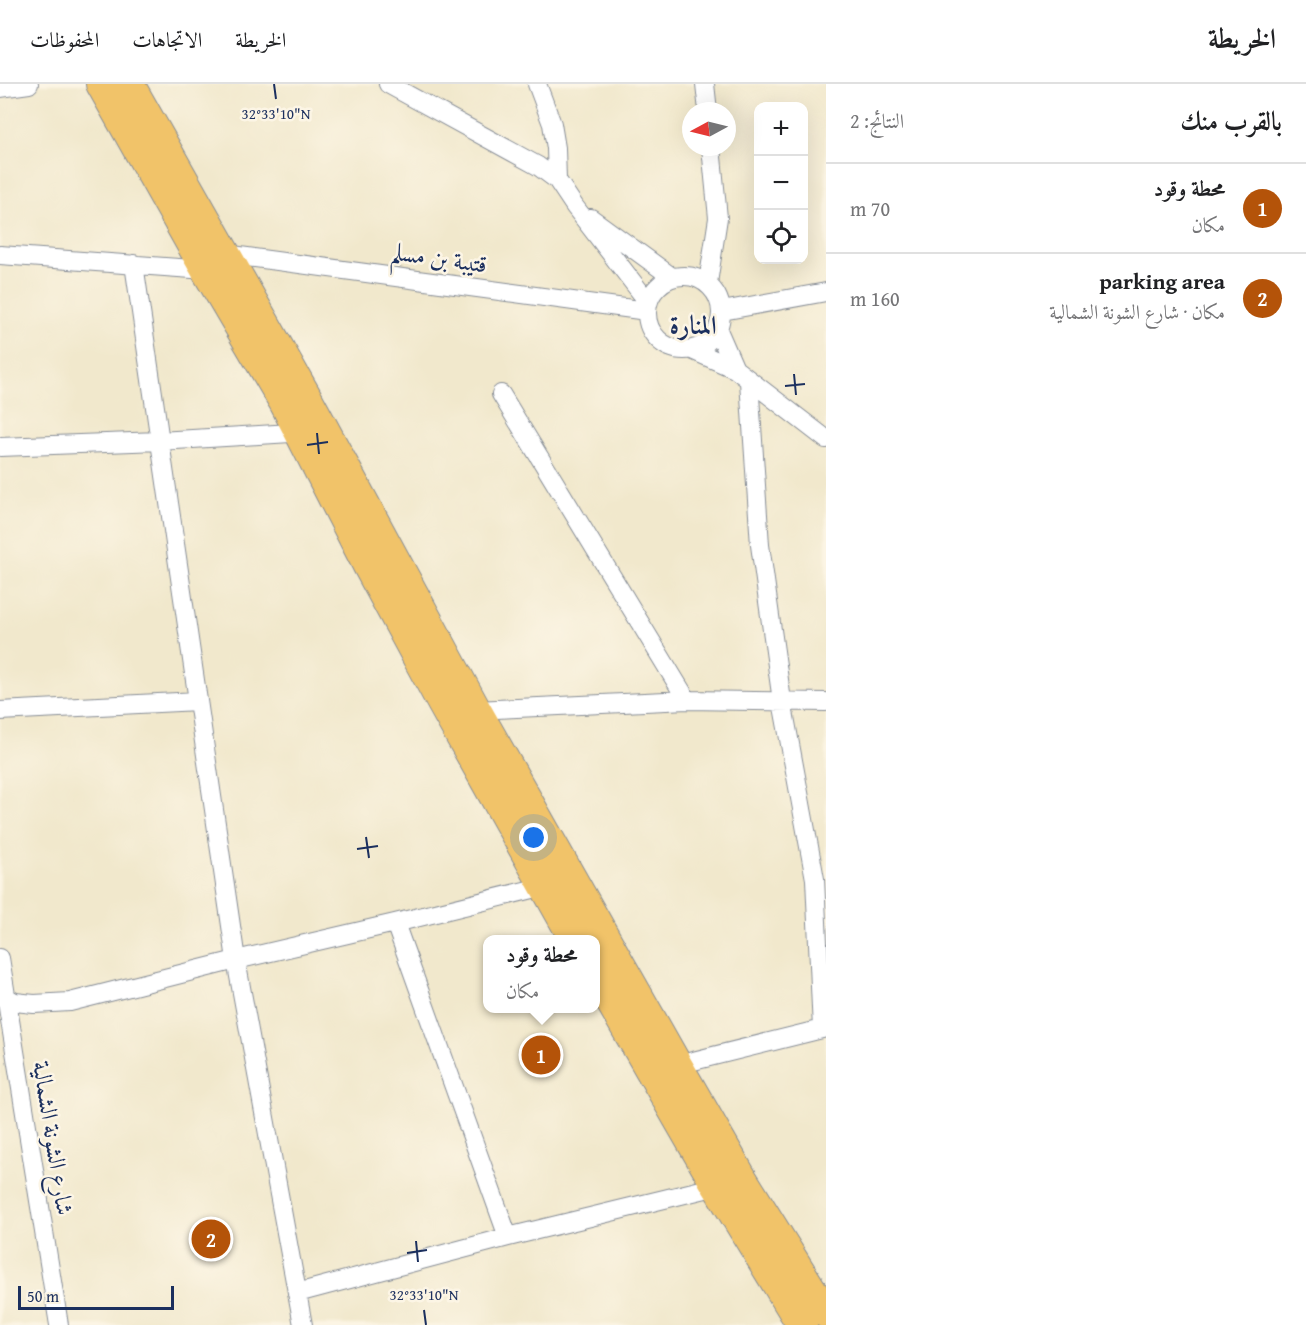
<!DOCTYPE html>
<html lang="ar">
<meta charset="utf-8">
<style>
:root{--surface:#fff;--page:#f6f6f6;--text:#202124;--muted:#757577;--line:#e0e0e0;--accent:#b45309}
body{margin:0;font-family:"Gentium Book Plus",Amiri,serif;background:var(--page);color:var(--text);direction:rtl}
.controls{position:absolute;right:18px;top:18px;display:grid;overflow:hidden;border-radius:12px;box-shadow:0 6px 24px #0002}
.controls button{width:54px;height:54px;display:grid;place-items:center;padding:0;border:0;border-bottom:2px solid var(--line);background:var(--surface);color:var(--text);font:30px sans-serif}
.compass{position:absolute;left:682px;top:18px;width:54px;height:54px;border-radius:50%;background:var(--surface);box-shadow:0 6px 24px #0002;rotate:263deg}
.scale{position:absolute;left:18px;bottom:15px;width:156px;box-sizing:border-box;padding-left:6px;border:3px solid #1b2f5e;border-top:0;font-size:16px;line-height:21px;white-space:nowrap;color:#1b2f5e;-webkit-text-stroke:4px #fcf5e5;paint-order:stroke}
.you{position:absolute;left:534px;top:754px;width:21px;height:21px;margin:-15px;border:4px solid #fff;border-radius:50%;background:#1a73e8;box-shadow:0 0 0 9px #1a73e833}
.badge{display:grid;place-items:center;width:39px;height:39px;border-radius:50%;background:var(--accent);color:#fff;font-size:20px;font-weight:700}
.pin{position:absolute;translate:-50% -50%;border:3px solid #fff;box-shadow:0 2px 6px #0006}
.popup{position:absolute;left:483px;top:851px;width:117px;height:78px;box-sizing:border-box;display:grid;place-content:center;border-radius:12px;background:var(--surface);filter:drop-shadow(0 2px 4px #0005);font-size:20px;white-space:nowrap;color:var(--muted)}
.popup b{font-size:22px;color:var(--text)}
.popup::after{content:'';position:absolute;left:50%;top:100%;margin-left:-12px;border:12px solid transparent;border-top-color:var(--surface)}
.list{margin:0;padding:0;list-style:none}
h2{display:flex;justify-content:space-between;align-items:center;height:78px;margin:0;padding:0 24px;font-size:26px}
h2 small{font-size:20px;font-weight:400;color:var(--muted)}
.list li{display:grid;grid-template-columns:39px 1fr auto;gap:18px;align-items:center;box-sizing:border-box;height:90px;padding:0 24px;border-top:2px solid var(--line)}
.list b{display:block;font-size:22px;white-space:nowrap}
.list p{margin:0;font-size:20px;white-space:nowrap;color:var(--muted)}
.list em{font-size:20px;font-style:normal;color:var(--muted)}
.icon{flex:none;width:33px;height:33px;fill:none;stroke:currentColor;stroke-width:2;stroke-linecap:round;stroke-linejoin:round}
.map{position:relative;flex:none;width:826px;height:1241px;overflow:hidden;direction:ltr}
header{display:flex;align-items:center;gap:36px;box-sizing:border-box;height:84px;padding:0 30px;background:var(--surface);border-bottom:2px solid var(--line)}
header strong{font-size:28px}
nav{display:flex;gap:33px;margin-inline-start:auto;font-size:21px}
main{display:flex}
aside{flex:1;background:var(--surface)}
.map>svg:first-child{display:block}
</style>
<header>
<strong>الخريطة</strong>
<nav><a>الخريطة</a><a>الاتجاهات</a><a>المحفوظات</a></nav>
</header>
<main>
<aside>
<h2>بالقرب منك<small>النتائج: 2</small></h2>
<ul class="list">
<li><span class="badge">1</span><div><b>محطة وقود</b><p>مكان</p></div><em>70 m</em></li>
<li><span class="badge">2</span><div><b>parking area</b><p>مكان · شارع الشونة الشمالية</p></div><em>160 m</em></li>
</ul>
</aside>
<div class="map">
<svg width="826" height="1241" viewBox="0 0 826 1241">
<rect width="100%" height="100%" fill="#fcf5e5"/>
<filter id="ink" filterUnits="userSpaceOnUse"><feTurbulence type="fractalNoise" baseFrequency=".0167" numOctaves="2"/><feDisplacementMap in="SourceGraphic" scale="12" xChannelSelector="R" yChannelSelector="G"/><feConvolveMatrix kernelMatrix="1 2 1 2 8 2 1 2 1" color-interpolation-filters="sRGB"/></filter>
<filter id="wash" filterUnits="userSpaceOnUse"><feTurbulence type="fractalNoise" baseFrequency=".008" numOctaves="4" result="noise"/><feDisplacementMap in="SourceGraphic" scale="24" xChannelSelector="R" yChannelSelector="G"/><feGaussianBlur stdDeviation="1.35" result="paint"/><feColorMatrix in="noise" values="0 0 0 0 0 0 0 0 0 0 0 0 0 0 0 0 0 1.4 0 .05"/><feComposite in="paint" operator="in"/></filter>
<g filter="url(#wash)">
<rect width="100%" height="100%" fill="#f1e8cc"/>
</g>
<g filter="url(#ink)">
<g fill="none" stroke-linecap="round" stroke-linejoin="round">
<g stroke="#868c95" stroke-width="20">
<path id="minor" d="M388 0 538 82 557 96 575 123 648 218
M537 0 552 40 556 64 557 96
M705 0 708 27
M0 4 29 0
M591 134 672 193
M225 170 647 227
M0 171 206 186
M134 180 236 876 303 1241
M647 229a37 37 0 1 1 74 0a37 37 0 1 1-74 0Z
M708 199 718 134 711 63
M722 227 826 208
M718 246 735 285
M692 266 735 285 826 355
M749 297 760 461 782 617 815 795 822 945
M501 310 687 616
M0 363 159 357 307 348
M476 626 687 616 826 618
M0 627 198 617
M395 839 508 1153
M0 874 59 1241
M0 913H6L15 918 34 920 70 918 236 876 395 839 545 802
M677 981 826 944
M297 1209 508 1153 726 1100"/>
</g>
<g stroke="#868c95" stroke-width="32">
<path id="trunk" d="M101 0 206 186 284 318 368 482 442 619 575 856
M129 0 306 312 476 626 677 981 743 1096 826 1229
M595 890 717 1102 802 1241"/>
</g>
<use href="#minor" stroke="#fff" stroke-width="18"/>
<use href="#trunk" stroke="#f1c369" stroke-width="30"/>
</g>
</g>
<path fill="none" stroke="#1b2f5e" stroke-width="2" d="M274 0 276 15M794 290 796 311M785 302 805 300M317 349 319 370M307 361 328 358M366 753 369 774M357 765 378 762M416 1157 418 1178M407 1169 427 1166M424 1226 426 1241"/>
<g text-anchor="middle" stroke-width="5" stroke-linejoin="round" paint-order="stroke">
<g font-size="24" fill="#1b2f5e" stroke="#fcf5e5">
<text transform="translate(439 174) rotate(8)" y="8">قتيبة بن مسلم</text>
<text transform="translate(53 1054) rotate(81)" y="8">شارع الشونة الشمالية</text>
</g>
<g font-size="26" font-weight="bold" fill="#1b2f5e" stroke="#fcf5e5">
<text x="693" y="250">المنارة</text>
</g>
</g>
<g font-size="15" text-anchor="middle" fill="#1b2f5e" stroke="#fcf5e5" stroke-width="5" stroke-linejoin="round" paint-order="stroke">
<text x="276" y="35">32°33'10"N</text>
<text x="424" y="1216">32°33'10"N</text>
</g>
</svg>
<div class="controls">
<button>+</button>
<button>−</button>
<button><svg class="icon" aria-label="locate" viewBox="0 0 24 24"><circle cx="12" cy="12" r="6"/><path d="M12 2v4M12 18v4M2 12h4M18 12h4"/></svg></button>
</div>
<svg class="compass" viewBox="-18 -18 36 36"><path d="M0-13l5 13h-10z" fill="#e53935"/><path d="M0 13l5-13h-10z" fill="#757577"/></svg>
<div class="scale">50 m</div>
<div class="you"></div>
<div class="pin badge" style="left:541px;top:971px">1</div>
<div class="popup"><b>محطة وقود</b>مكان</div>
<div class="pin badge" style="left:211px;top:1155px">2</div>
</div>
</main>
